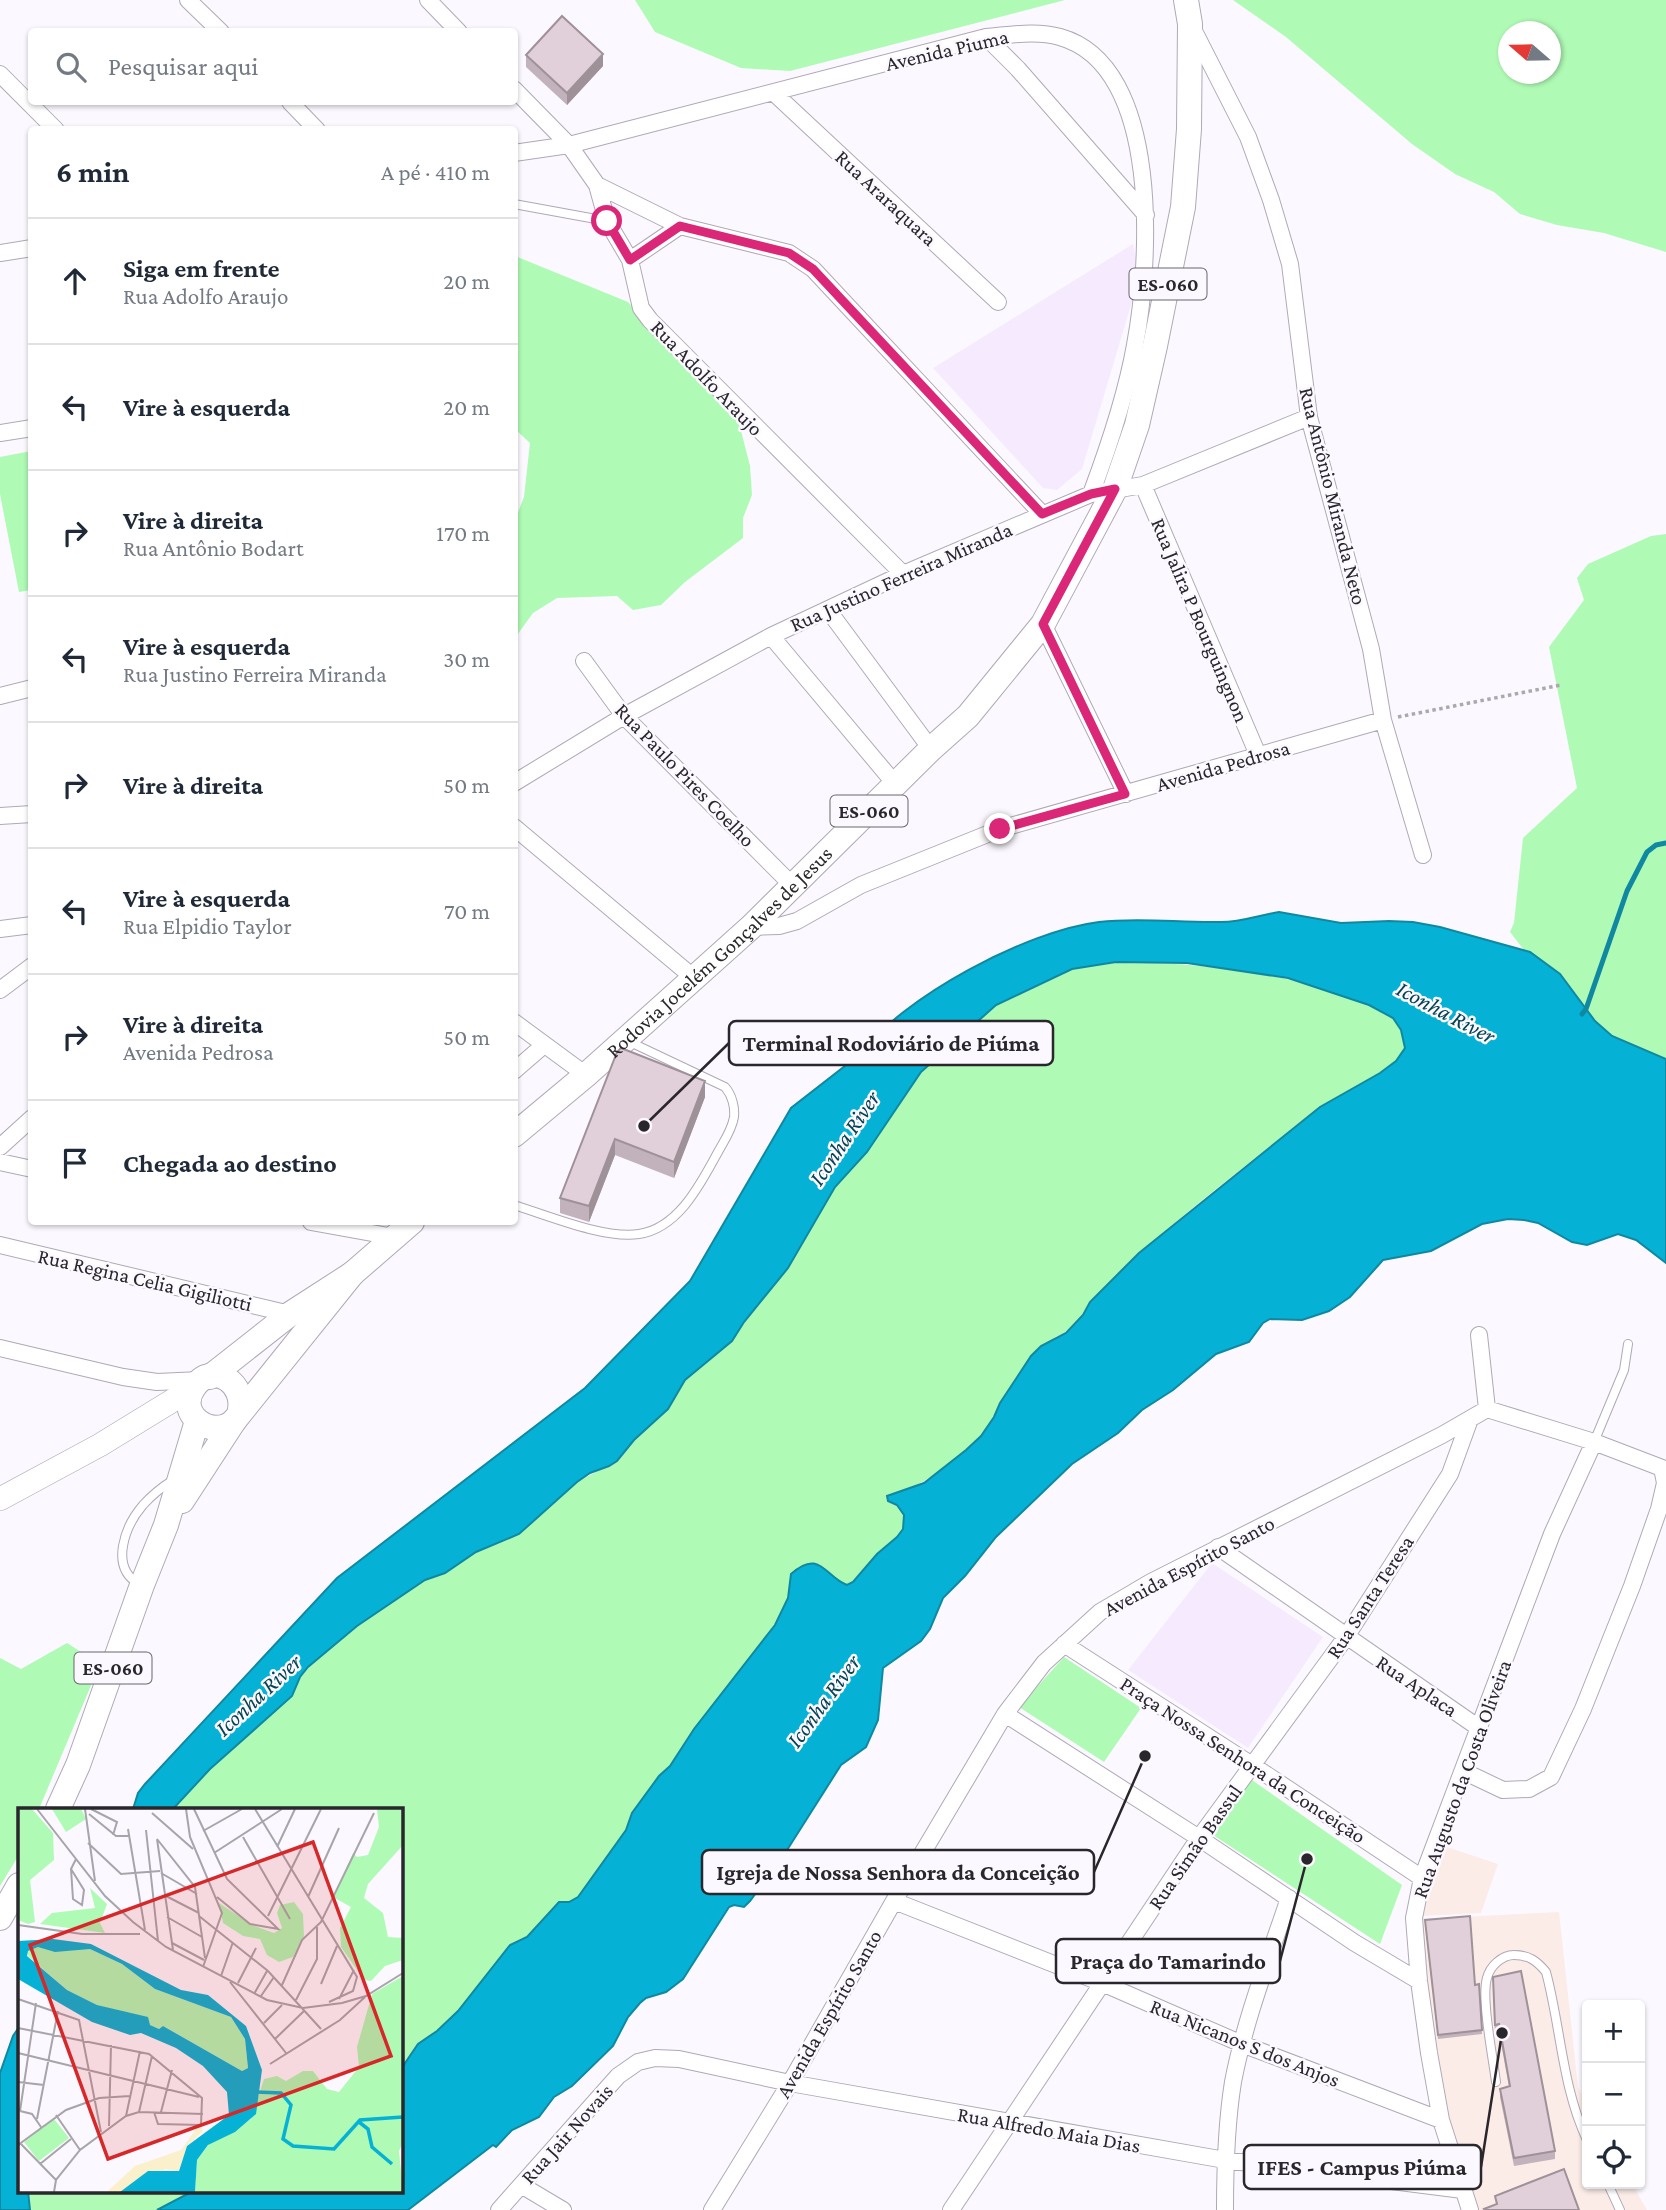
<!DOCTYPE html>
<html lang="pt">
<meta charset="utf-8">
<style>
:root{--surface:#fff;--page:#f2f2f3;--text:#1f2937;--muted:#747a83;--line:#e0e1e3}
body{margin:0;font-family:"Crimson Pro",serif;background:var(--page);color:var(--text)}
.controls{position:absolute;right:21px;bottom:21px;display:grid;overflow:hidden;border-radius:7px;box-shadow:0 2px 5px #0004}
.controls button{width:63px;height:63px;display:grid;place-items:center;padding:0;border:0;border-bottom:2px solid var(--line);background:var(--surface);color:var(--text);font:35px sans-serif}
.compass{position:absolute;left:1498px;top:21px;width:63px;height:63px;border-radius:50%;background:var(--surface);box-shadow:0 2px 5px #0004;rotate:290deg}
.stop{position:absolute;width:21px;height:21px;margin:-16px;border:5px solid #db2777;border-radius:50%;background:#fff}
.stop.end{background:#db2777;border-color:#fff;box-shadow:0 2px 7px #0008}
.list{margin:0;padding:0;list-style:none}
h2{display:flex;justify-content:space-between;align-items:center;height:91px;margin:0;padding:0 28px;font-size:30px}
h2 small{font-size:23px;font-weight:400;color:var(--muted)}
.list li{display:grid;grid-template-columns:46px 1fr auto;gap:21px;align-items:center;box-sizing:border-box;height:126px;padding:0 28px;border-top:2px solid var(--line)}
.list b{display:block;font-size:26px;white-space:nowrap}
.list p{margin:0;font-size:23px;white-space:nowrap;color:var(--muted)}
.list em{font-size:23px;font-style:normal;color:var(--muted)}
.icon{flex:none;width:38px;height:38px;fill:none;stroke:currentColor;stroke-width:2;stroke-linecap:round;stroke-linejoin:round}
.map{position:relative;flex:none;width:1666px;height:2210px;overflow:hidden}
.search{position:absolute;background:var(--surface);box-shadow:0 2px 5px #0004;left:28px;top:28px;width:490px;height:77px;display:flex;align-items:center;gap:18px;box-sizing:border-box;padding:0 24px;border-radius:7px;color:var(--muted);font-size:26px}
.panel{position:absolute;background:var(--surface);box-shadow:0 2px 5px #0004;left:28px;top:126px;width:490px;height:1099px;border-radius:7px}
.map>svg:first-child{display:block}
</style>
<div class="map">
<svg width="1666" height="2210" viewBox="0 0 1666 2210">
<rect width="100%" height="100%" fill="#fcf8ff"/>
<path fill="#f6ebfe" d="M1133 244 1140 275 1082 469 1057 490 1043 488 933 368Z
M1212 1563 1323 1637 1248 1748 1128 1670Z"/>
<path fill="#fcece8" d="M1444 1846 1498 1864 1481 1913 1421 1916Z
M1559 1912 1578 2087 1587 2104V2184H1632L1647 2210H1477L1464 2176 1441 2091 1418 1919Z"/>
<path fill="#affab5" fill-rule="evenodd" d="M635 0H1065L790 71 741 68 655 32Z
M1233 0H1666V252L1604 233 1557 225 1520 214 1494 192 1455 174 1412 144 1286 37ZM1508 32H1550V74H1508Z
M515 256 628 302 739 423 750 466 752 495 743 518V538L685 582 661 605 633 610 617 596 557 598 533 613 515 638V520L524 497 530 443 515 429Z
M31 451V590L19 592 0 494V457Z
M1666 534V1059L1612 1036 1595 1021 1573 992 1530 952 1524 950 1510 932 1514 923 1523 838 1577 788 1549 647 1584 600 1577 578 1588 564 1651 536Z
M1116 962C1198 963 1276 970 1354 999 1366 1004 1385 1008 1393 1018 1400 1026 1404 1037 1405 1048 1395 1075 1342 1092 1319 1108 1304 1118 1291 1130 1277 1141 1216 1189 1153 1237 1099 1293 1084 1309 1077 1329 1055 1337 1039 1357 1013 1382 1000 1404 994 1415 989 1426 980 1436 955 1465 921 1483 888 1501L897 1505 904 1515 903 1529 897 1537 877 1554 853 1582 847 1585 840 1583 824 1567 791 1574 788 1598 775 1625 694 1729 670 1766 659 1776 632 1813 626 1830 578 1897 569 1902H559L527 1937 510 1945 458 2011 437 2031 418 2044 401 2069V1809H173L210 1769 292 1696 300 1676 308 1667 357 1626 425 1580 445 1573 476 1552 519 1534 577 1482 617 1461 634 1440 668 1409 685 1380 732 1341 744 1322 788 1268 835 1187 867 1152 921 1072 996 1005 1072 969Z
M67 1643 100 1664 39 1809H19V1855L0 1886V1658L21 1669Z
M1064 1657 1141 1708 1104 1762 1019 1707Z
M1249 1778 1402 1885 1380 1944 1210 1833Z
M28 2191H193L157 2210H30Z"/>
<path fill="#05b2d5" stroke="#1088a2" stroke-width="2" d="M1279 912 1341 923 1389 921 1413 922 1440 927 1530 952 1560 974 1595 1021 1612 1036 1666 1059V1263L1636 1240 1618 1234 1587 1245 1572 1242 1538 1223 1524 1220 1508 1219 1482 1224 1431 1251 1383 1260 1350 1297 1329 1311 1302 1320 1270 1319 1263 1323 1249 1342 1216 1354 1173 1390 1142 1410 1118 1433 1072 1464 996 1537 965 1576 943 1598 930 1629 921 1641 883 1668 878 1720 866 1747 841 1765 782 1858 750 1901 744 1907 734 1905 729 1907 683 1979 666 1992 646 1998 640 2003 628 2017 613 2046 572 2086 554 2097 539 2117 512 2130 496 2147 493 2145 408 2210H157L193 2191H401V2069L418 2044 437 2031 458 2011 510 1945 527 1937 559 1902H569L578 1897 626 1830 632 1813 659 1776 670 1766 694 1729 775 1625 788 1598 791 1574C820 1548 825 1577 847 1585L853 1582 877 1554 897 1537 903 1529 904 1515 897 1505 888 1501 887 1496 924 1483 966 1450 981 1436 994 1417 1000 1403 1031 1356 1041 1346 1066 1333 1083 1315 1090 1302 1139 1253 1320 1107 1380 1073 1396 1061 1405 1048 1401 1030 1393 1018 1369 1005 1288 978 1187 963 1116 962 1072 969 996 1005 921 1072 867 1152 835 1187 788 1268 744 1322 732 1341 685 1380 668 1409 634 1440 617 1461 609 1466 590 1473 577 1482 519 1534 476 1552 445 1573 425 1580 357 1626 308 1667 300 1677 292 1696 210 1769 173 1809H133L138 1793 145 1784 337 1578 585 1388 690 1281 791 1108 859 1055C903 997 1026 931 1099 922 1140 917 1180 923 1221 922 1242 922 1259 915 1279 912Z
M19 2027V2191H28L30 2210H0V2073L13 2036Z"/>
<g fill="none" stroke-linecap="round" stroke-linejoin="round">
<path stroke="#1088a2" stroke-width="5" d="M1582 1014 1586 1009 1627 891 1647 852 1656 845 1666 843"/>
<g stroke="#b0a8b7" stroke-width="10">
<path id="lane" d="M514 204 607 221
M514 1205C549 1216 604 1239 639 1234 679 1228 701 1183 718 1152 724 1141 732 1130 734 1117 735 1107 732 1095 725 1087L630 1042
M1594 1442 1624 1370 1628 1344
M139 1584C109 1567 125 1526 143 1505 152 1495 162 1487 173 1480
M1496 2082C1493 2058 1481 1998 1487 1978 1490 1966 1502 1955 1514 1955 1529 1955 1537 1961 1546 1972 1561 2028 1562 2087 1587 2140
M1608 2184 1620 2210"/>
</g>
<g stroke="#b0a8b7" stroke-width="18">
<path id="street" d="M188 0 221 32
M428 0 459 32
M1193 29 1248 137 1271 200 1290 264 1309 417 1371 649 1383 720 1423 855
M986 37 1018 69 1146 215
M0 74 56 130
M514 89 569 145 597 185 607 221 630 260 641 308 650 320 903 574
M774 93 998 302
M290 102 317 130
M514 153 569 145 986 37C1011 35 1036 30 1060 37 1163 66 1150 265 1135 345 1126 396 1109 446 1091 494
M597 185 680 226 789 253 813 269 1042 514
M0 253 32 248
M630 260 680 226
M0 433 32 428
M1143 485 1258 755
M828 610 931 749
M1043 624 1126 794
M771 636 896 785
M584 661 624 716 792 885
M0 696 32 688
M514 783 624 716 771 636 903 574 1091 494 1143 485 1309 417
M0 816 32 814
M514 827 694 978
M751 927 779 926 797 921 861 885 1000 829 1383 720
M0 929 32 925
M0 990 32 966
M514 1022 586 1075
M514 1071 544 1045
M0 1147 32 1118
M0 1162 32 1169
M311 1222 394 1237
M0 1245 290 1314
M1479 1335 1487 1409
M0 1348 123 1377 157 1382 201 1380
M1218 1547 1479 1728
M1064 1644 1252 1765 1422 1878
M1005 1714 1199 1838 1355 1943 1419 1981
M894 1901 1102 1983 1242 2044 1441 2120
M521 2185 563 2210
M499 2210 618 2076 638 2062 655 2058 679 2059 790 2083 1225 2160 1463 2190
M712 2210 790 2083 894 1901 1005 1714 1044 1663 1100 1612 1151 1582 1442 1435 1487 1409 1594 1442 1662 1468 1665 1483 1659 1509 1632 1586 1583 1709 1551 1777 1529 1789 1503 1790 1463 1771
M951 2210 1199 1838 1346 1637 1450 1474 1470 1419
M1225 2210C1225 2167 1226 2125 1233 2082 1245 2019 1269 1958 1289 1898
M1470 2210 1441 2120 1429 2053 1419 1981 1414 1918 1422 1878 1552 1534 1594 1442"/>
</g>
<g stroke="#b0a8b7" stroke-width="24">
<path id="secondary" d="M0 1499 100 1445 193 1388"/>
</g>
<g stroke="#b0a8b7" stroke-width="26">
<g id="primary">
<path id="s1" d="M514 1135 586 1075 751 927 931 749 968 716 1043 624 1115 489 1137 425 1155 346 1183 207 1189 129 1190 24 1186 0"/>
<path d="M210 1377 290 1314 352 1274 412 1222"/>
<path d="M239 1414C248 1384 213 1360 194 1387 175 1413 211 1441 234 1421L352 1274"/>
<path d="M182 1501 234 1421"/>
<path d="M58 1809 78 1765 142 1585 166 1525 197 1421"/>
<path d="M0 1918 19 1885"/>
</g>
</g>
<path stroke="#aba8ae" stroke-width="3.5" stroke-dasharray="3.5 3.5" stroke-linecap="butt" d="M1398 717 1561 685"/>
<use href="#lane" stroke="#fff" stroke-width="8"/>
<use href="#street" stroke="#fff" stroke-width="16"/>
<use href="#secondary" stroke="#fff" stroke-width="23"/>
<use href="#primary" stroke="#fff" stroke-width="24"/>
</g>
<path fill="#c2b2bb" d="M526 55 603 66 567 105 526 67Z
M617 1052 705 1097 674 1178 615 1155 589 1222 560 1213V1198Z
M1425 1924 1475 1985 1479 1984 1482 2034 1438 2039Z
M1493 1985 1555 2151V2159L1514 2166 1500 2097V2089L1509 2087 1499 2032 1495 2033Z"/>
<path fill="#9e9198" d="M603 54V66L567 105V93Z
M705 1081V1097L674 1178V1162Z
M615 1139V1155L589 1222V1206Z"/>
<path fill="#e1cfd9" stroke="#9e9198" stroke-width="2" d="M562 16 603 54 567 93 526 55Z
M621 1048 705 1081 674 1162 615 1139 589 1206 560 1198 617 1052Z
M1470 1916 1475 1985 1479 1984 1482 2030 1438 2035 1425 1920Z
M1521 1971 1555 2151 1514 2158 1500 2089 1510 2086 1499 2024 1495 2025 1493 1977Z
M1564 2169 1579 2210H1485L1484 2209 1497 2204 1495 2196Z"/>
<g fill="none" stroke-linecap="round" stroke-linejoin="round">
<path stroke="#db2777" stroke-width="9" d="M607 221 630 260 680 226 789 253 813 269 1042 514 1091 494 1115 489 1043 624 1125 794 1000 829"/>
</g>
<g text-anchor="middle" stroke-width="5" stroke-linejoin="round" paint-order="stroke">
<g fill="#fcf8ff" stroke="#69666b" stroke-width="2">
<rect x="1129.5" y="268.5" width="77" height="31" rx="5"/>
<rect x="830.5" y="795.5" width="77" height="31" rx="5"/>
<rect x="74.5" y="1652.5" width="77" height="31" rx="5"/>
</g>
<g font-size="19" font-weight="bold" fill="#2a272c">
<text x="1168" y="291">ES-060</text>
<text x="869" y="818">ES-060</text>
<text x="113" y="1675">ES-060</text>
</g>
<g font-size="21" fill="#2a272c" stroke="#fcf8ff">
<text transform="translate(947 50) rotate(-13)" y="7">Avenida Piuma</text>
<text transform="translate(886 198) rotate(43)" y="7">Rua Araraquara</text>
<text transform="translate(707 378) rotate(46)" y="7">Rua Adolfo Araujo</text>
<text transform="translate(1333 496) rotate(76)" y="7">Rua Antônio Miranda Neto</text>
<text transform="translate(901 577) rotate(-24)" y="7">Rua Justino Ferreira Miranda</text>
<text transform="translate(1200 620) rotate(67)" y="7">Rua Jalira P Bourguingnon</text>
<text transform="translate(1223 766) rotate(-16)" y="7">Avenida Pedrosa</text>
<text transform="translate(685 775) rotate(46)" y="7">Rua Paulo Pires Coelho</text>
<text dy="7" stroke="none"><textPath href="#s1" startOffset="275">Rodovia Jocelém Gonçalves de Jesus</textPath></text>
<text transform="translate(145 1280) rotate(13)" y="7">Rua Regina Celia Gigiliotti</text>
<text transform="translate(1189 1566) rotate(-28)" y="7">Avenida Espírito Santo</text>
<text transform="translate(1370 1597) rotate(-57)" y="7">Rua Santa Teresa</text>
<text transform="translate(1417 1686) rotate(34)" y="7">Rua Aplaca</text>
<text transform="translate(1243 1760) rotate(33)" y="7">Praça Nossa Senhora da Conceição</text>
<text transform="translate(1462 1779) rotate(-70)" y="7">Rua Augusto da Costa Oliveira</text>
<text transform="translate(1195 1847) rotate(-55)" y="7">Rua Simão Bassul</text>
<text transform="translate(829 2014) rotate(-60)" y="7">Avenida Espírito Santo</text>
<text transform="translate(1245 2043) rotate(22)" y="7">Rua Nicanos S dos Anjos</text>
<text transform="translate(1049 2130) rotate(10)" y="7">Rua Alfredo Maia Dias</text>
<text transform="translate(567 2134) rotate(-48)" y="7">Rua Jair Novais</text>
</g>
<g font-size="23" font-style="italic" fill="#044452" stroke="#fcf8ff">
<text transform="translate(1446 1012) rotate(28)" y="8">Iconha River</text>
<text transform="translate(844 1138) rotate(-56)" y="8">Iconha River</text>
<text transform="translate(258 1695) rotate(-43)" y="8">Iconha River</text>
<text transform="translate(823 1701) rotate(-54)" y="8">Iconha River</text>
</g>
</g>
<g transform="translate(18 1808)">
<rect width="385" height="385" fill="#fcf8ff"/>
<path d="M0 1H14L35 25 36 52 12 72 17 114 10 116 0 112ZM34 1H63L68 11 48 24ZM359 1H385V37L350 76 346 90 365 105 370 129 385 130V152L367 158 353 173 346 172 323 139 322 120 333 99 315 89 335 45 339 49 350 47 361 19ZM72 80 89 96 82 115 87 125 22 116 34 105 77 100ZM276 94 285 106 286 129 275 149 261 154 249 147 242 131 225 128 205 115 201 95 234 117 256 125 264 120 259 105 262 97ZM20 139 72 141 104 156 137 181 213 209 227 231 230 260 224 263 145 218 141 221 132 217 127 210 79 197 49 182 10 148 9 143ZM385 168V334L381 343 385 384H177L179 352 192 335 233 311 246 271 259 268 268 273 285 263H295L309 281 321 284 341 259 339 239 354 186ZM36 311 51 330 21 353 6 334Z" fill="#affab5"/>
<path d="M181 317 185 323 169 338 160 364 148 361 102 384H89L117 358 163 342Z" fill="#faf0cb"/>
<path d="M35 131 73 136 163 182 190 187 228 218 244 262 238 306 217 324 190 337 179 352 177 384H102L130 363H161L169 338 211 307 209 284 185 258 158 240 123 225 112 227 74 214 0 171V133ZM20 139 37 144 72 141 104 156 137 181 213 209 227 231 230 260 224 263 145 218 141 221 132 217 130 209 79 197 49 182 9 148 10 143Z" fill="#05b2d5" fill-rule="evenodd"/>
<path fill="none" stroke="#05b2d5" stroke-width="3.5" d="M238 284 263 285 273 297 265 331 275 338 316 341 342 312 385 309M341 314 350 321 354 339 374 356"/>
<path fill="none" stroke="#a8a4ab" stroke-width="2" d="M19 1 87 88 115 114 148 139 249 192 285 200 324 195 348 188 385 165M67 1 77 73M73 1 99 14 95 27M168 1 172 29 204 105 185 159M176 1 209 71 260 121 232 116 199 89M237 1 339 169 335 183 311 194M134 5 175 41M71 6 98 28H111M110 21 127 122M128 22 140 133M185 23 224 1M225 29 272 111M139 31 177 79 187 150M139 31 155 142M70 35 103 66 142 63M259 39 277 1M196 45 264 1M53 61 66 82 64 97 55 91 53 61 58 51M143 65 179 86M146 87 181 105M290 89 321 20M181 108 250 163 303 221M250 108 303 1M149 109 184 129M0 117 64 126H122M154 135 186 152M203 168 215 134M212 174 268 245M220 175 238 140M303 176 319 138M264 177 284 132 303 114 356 5M236 186 249 163M243 188 256 169M0 191 61 212 83 324M321 191 336 162M278 192 299 151V119M246 215 264 197M0 220 131 246 184 290 183 317 140 316 136 304M257 231 286 203M0 245 181 289M252 256 322 212 347 189M0 274 26 277M2 303 18 195M2 303 14 306 23 319M121 304 134 248M143 304 154 262M38 307 62 342M108 308 122 243M19 311 40 203M91 318 93 237M2 335 38 372M0 337 48 302 81 290 112 288M22 356 53 331M36 384 38 372 62 342 108 308 121 304 185 306"/>
<path fill="#d62828" fill-opacity="0.15" stroke="#d62828" stroke-width="3.5" d="M295 34 373 248 90 351 12 137Z"/>
<rect width="385" height="385" fill="none" stroke="#2a272c" stroke-width="3.5"/>
</g>
<path fill="none" stroke="#2a272c" stroke-width="2.5" d="M644 1126L729 1043M1145 1756L1094 1872M1307 1859L1280 1961M1502 2033L1481 2167"/>
<g fill="#2a272c" stroke="#fcf8ff" stroke-width="2.5">
<circle cx="644" cy="1126" r="7"/>
<circle cx="1145" cy="1756" r="7"/>
<circle cx="1307" cy="1859" r="7"/>
<circle cx="1502" cy="2033" r="7"/>
</g>
<g fill="#fcf8ff" stroke="#2a272c" stroke-width="2.5">
<rect x="729" y="1021" width="324" height="44" rx="7"/>
<rect x="702" y="1850" width="392" height="44" rx="7"/>
<rect x="1056" y="1939" width="224" height="44" rx="7"/>
<rect x="1244" y="2145" width="237" height="44" rx="7"/>
</g>
<g font-size="23" text-anchor="middle" font-weight="bold" fill="#2a272c">
<text x="891" y="1051">Terminal Rodoviário de Piúma</text>
<text x="898" y="1880">Igreja de Nossa Senhora da Conceição</text>
<text x="1168" y="1969">Praça do Tamarindo</text>
<text x="1362" y="2175">IFES - Campus Piúma</text>
</g>
</svg>
<div class="controls">
<button>+</button>
<button>−</button>
<button><svg class="icon" aria-label="locate" viewBox="0 0 24 24"><circle cx="12" cy="12" r="6"/><path d="M12 2v4M12 18v4M2 12h4M18 12h4"/></svg></button>
</div>
<svg class="compass" viewBox="-18 -18 36 36"><path d="M0-13l5 13h-10z" fill="#e53935"/><path d="M0 13l5-13h-10z" fill="#747a83"/></svg>
<div class="stop" style="left:607px;top:221px"></div>
<div class="stop end" style="left:1000px;top:829px"></div>
<div class="search"><svg class="icon" aria-label="search" viewBox="0 0 24 24"><circle cx="10" cy="10" r="6"/><path d="M15 15l6 6"/></svg>Pesquisar aqui</div>
<section class="panel">
<h2>6 min<small>A pé · 410 m</small></h2>
<ul class="list">
<li><svg class="icon" aria-label="ahead" viewBox="0 0 24 24"><path d="M12 20V5M6 11l6-6 6 6"/></svg><div><b>Siga em frente</b><p>Rua Adolfo Araujo</p></div><em>20 m</em></li>
<li><svg class="icon" aria-label="left" viewBox="0 0 24 24"><path d="M17 20v-9H6M10 6l-5 5 5 5"/></svg><div><b>Vire à esquerda</b></div><em>20 m</em></li>
<li><svg class="icon" aria-label="right" viewBox="0 0 24 24"><path d="M7 20v-9h11M14 6l5 5-5 5"/></svg><div><b>Vire à direita</b><p>Rua Antônio Bodart</p></div><em>170 m</em></li>
<li><svg class="icon" aria-label="left" viewBox="0 0 24 24"><path d="M17 20v-9H6M10 6l-5 5 5 5"/></svg><div><b>Vire à esquerda</b><p>Rua Justino Ferreira Miranda</p></div><em>30 m</em></li>
<li><svg class="icon" aria-label="right" viewBox="0 0 24 24"><path d="M7 20v-9h11M14 6l5 5-5 5"/></svg><div><b>Vire à direita</b></div><em>50 m</em></li>
<li><svg class="icon" aria-label="left" viewBox="0 0 24 24"><path d="M17 20v-9H6M10 6l-5 5 5 5"/></svg><div><b>Vire à esquerda</b><p>Rua Elpidio Taylor</p></div><em>70 m</em></li>
<li><svg class="icon" aria-label="right" viewBox="0 0 24 24"><path d="M7 20v-9h11M14 6l5 5-5 5"/></svg><div><b>Vire à direita</b><p>Avenida Pedrosa</p></div><em>50 m</em></li>
<li><svg class="icon" aria-label="arrive" viewBox="0 0 24 24"><path d="M6 21V4h12l-3 4 3 4H6"/></svg><div><b>Chegada ao destino</b></div></li>
</ul>
</section>
</div>
